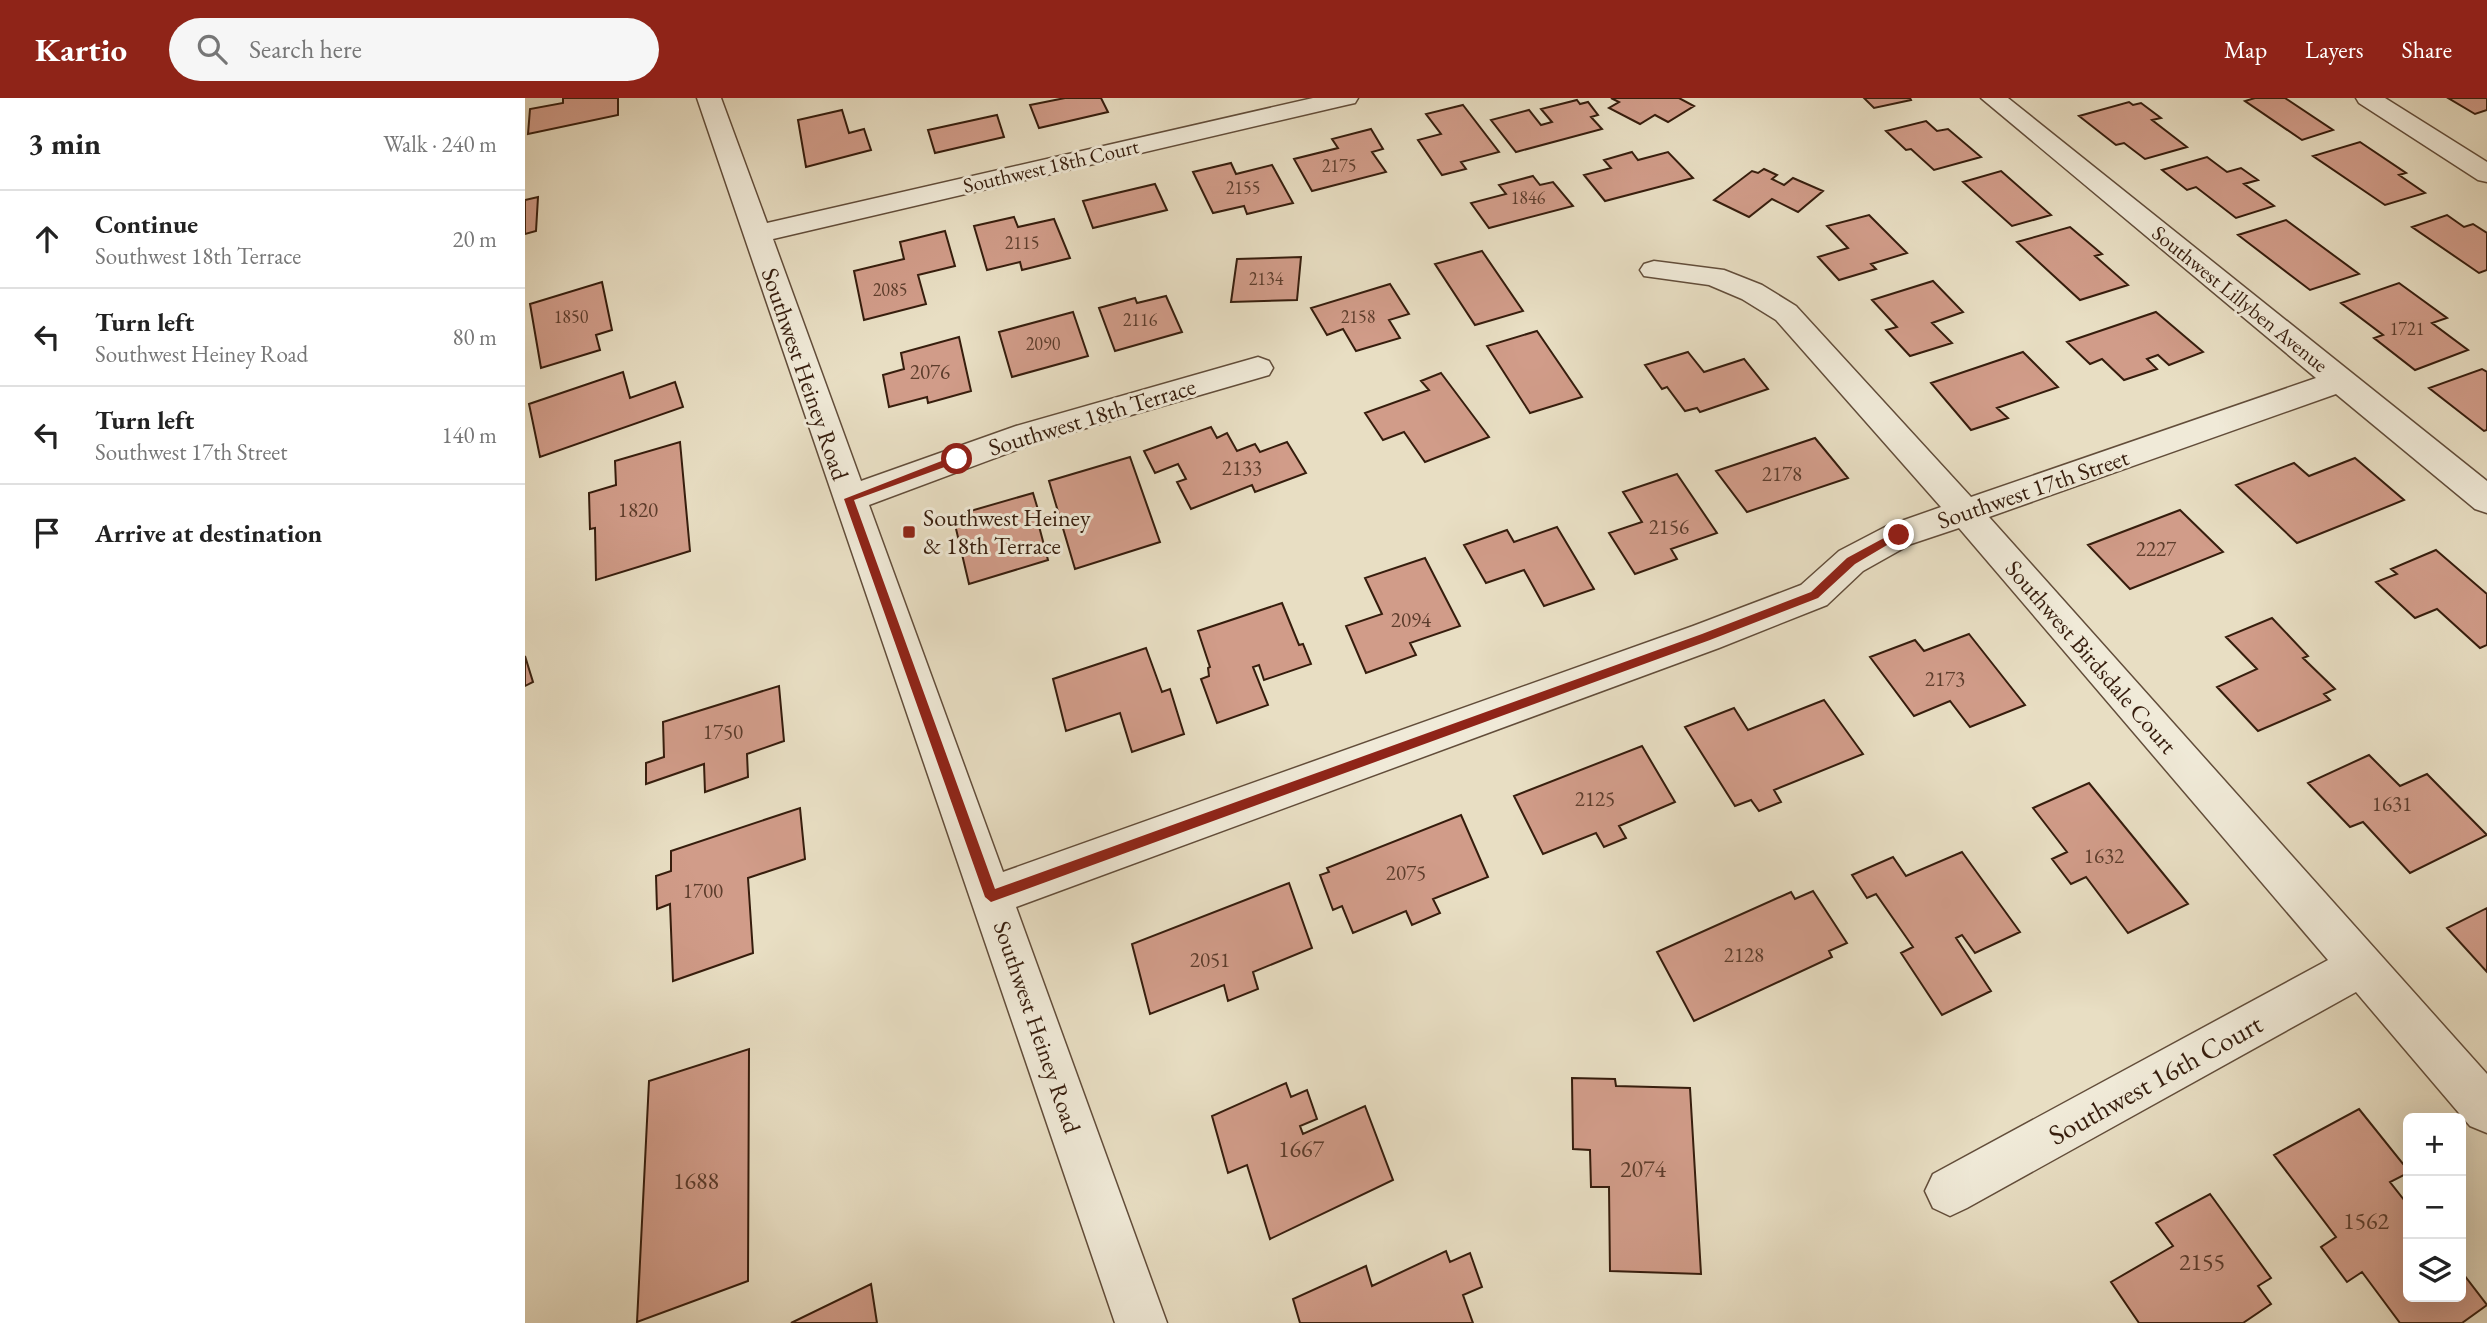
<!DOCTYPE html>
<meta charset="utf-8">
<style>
:root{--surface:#fff;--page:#f6f6f6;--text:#222;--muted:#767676;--line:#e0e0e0;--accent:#8f2418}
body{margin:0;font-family:"EB Garamond",serif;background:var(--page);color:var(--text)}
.controls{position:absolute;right:21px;bottom:21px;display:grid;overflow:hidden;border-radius:10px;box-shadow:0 7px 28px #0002}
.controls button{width:63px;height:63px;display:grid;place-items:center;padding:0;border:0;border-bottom:2px solid var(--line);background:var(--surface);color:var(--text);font:35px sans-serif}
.stop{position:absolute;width:21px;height:21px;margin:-16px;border:5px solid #8f2418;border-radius:50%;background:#fff}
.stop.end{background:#8f2418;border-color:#fff;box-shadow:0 2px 7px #0008}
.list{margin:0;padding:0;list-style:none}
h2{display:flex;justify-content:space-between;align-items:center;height:91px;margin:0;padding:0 28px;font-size:30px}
h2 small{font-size:23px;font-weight:400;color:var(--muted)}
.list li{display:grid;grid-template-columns:46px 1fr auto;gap:21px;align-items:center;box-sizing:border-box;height:98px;padding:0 28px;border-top:2px solid var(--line)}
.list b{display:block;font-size:26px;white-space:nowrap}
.list p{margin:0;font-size:23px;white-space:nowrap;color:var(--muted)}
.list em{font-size:23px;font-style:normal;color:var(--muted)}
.icon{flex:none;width:38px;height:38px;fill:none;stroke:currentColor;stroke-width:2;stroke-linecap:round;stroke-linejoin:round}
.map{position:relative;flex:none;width:1962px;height:1225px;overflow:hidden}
header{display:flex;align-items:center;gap:42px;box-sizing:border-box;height:98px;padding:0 35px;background:var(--accent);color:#fff}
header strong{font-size:33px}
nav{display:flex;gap:38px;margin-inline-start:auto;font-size:24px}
.search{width:490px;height:63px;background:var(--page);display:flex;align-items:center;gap:18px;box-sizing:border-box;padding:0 24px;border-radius:38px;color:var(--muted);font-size:26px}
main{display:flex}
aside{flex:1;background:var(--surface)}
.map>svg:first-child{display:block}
</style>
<header>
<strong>Kartio</strong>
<div class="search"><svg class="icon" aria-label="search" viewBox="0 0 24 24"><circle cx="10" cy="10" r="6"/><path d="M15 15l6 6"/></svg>Search here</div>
<nav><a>Map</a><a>Layers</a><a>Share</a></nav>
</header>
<main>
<aside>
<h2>3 min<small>Walk · 240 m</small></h2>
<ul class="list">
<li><svg class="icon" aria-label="ahead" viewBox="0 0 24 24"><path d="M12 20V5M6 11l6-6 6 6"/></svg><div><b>Continue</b><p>Southwest 18th Terrace</p></div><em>20 m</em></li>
<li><svg class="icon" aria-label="left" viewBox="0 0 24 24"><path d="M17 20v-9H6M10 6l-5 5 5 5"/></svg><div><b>Turn left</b><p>Southwest Heiney Road</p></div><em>80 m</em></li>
<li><svg class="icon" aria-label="left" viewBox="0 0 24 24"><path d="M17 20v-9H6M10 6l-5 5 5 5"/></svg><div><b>Turn left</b><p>Southwest 17th Street</p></div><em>140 m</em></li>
<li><svg class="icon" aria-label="arrive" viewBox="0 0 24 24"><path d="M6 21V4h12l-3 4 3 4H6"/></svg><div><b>Arrive at destination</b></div></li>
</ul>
</aside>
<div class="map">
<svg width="1962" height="1225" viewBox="0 0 1962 1225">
<rect width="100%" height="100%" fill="#e8dec3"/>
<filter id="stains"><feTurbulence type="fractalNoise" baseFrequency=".00286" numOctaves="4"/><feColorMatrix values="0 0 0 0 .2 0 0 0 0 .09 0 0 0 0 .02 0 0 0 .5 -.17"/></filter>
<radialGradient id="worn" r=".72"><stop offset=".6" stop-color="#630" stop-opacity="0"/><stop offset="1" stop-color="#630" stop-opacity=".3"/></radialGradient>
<path fill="#d19c89" stroke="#361d0d" stroke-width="2" d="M38 0H93V17L3 36 5 11 38 5Z
M540 0H576L583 14 514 30 505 7Z
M1086 0H1154L1169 8 1143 24 1130 17 1115 26 1084 10 1094 4Z
M1339 0H1385L1386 2 1349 10Z
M1730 0H1760L1808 32 1777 42 1720 3Z
M1923 0H1962V12L1950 16Z
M1052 2 1055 6 1063 4 1073 17 1066 19 1077 31 991 54 966 22 1004 12 1016 27 1027 24 1016 11Z
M1604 4 1608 7 1616 5 1636 20 1627 22 1662 49 1620 61 1599 45 1591 47 1554 18Z
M938 7 974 54 936 64 941 71 917 77 893 42 916 36 901 16Z
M317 12 324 35 339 31 346 52 281 69 273 22Z
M472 17 479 39 410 55 403 32Z
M1401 23 1412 33 1423 31 1456 59 1409 72 1386 51 1381 52 1361 33Z
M846 31 858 51 847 54 861 74 787 93 769 61 813 50 807 41Z
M1835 44 1881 75 1874 77 1900 95 1860 107 1788 58Z
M1107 54 1113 62 1143 54 1168 80 1080 103 1059 77 1086 70 1079 62Z
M1682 59 1702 74 1716 70 1733 82 1719 86 1749 108 1711 120 1671 89 1662 92 1637 72Z
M706 65 711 76 747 67 768 105 722 116 719 108 688 115 668 74Z
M1239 71 1252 77 1247 81 1259 87 1268 80 1298 93 1273 114 1247 101 1224 119 1189 102 1227 73 1233 75Z
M1476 73 1526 117 1487 128 1438 84Z
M1008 78 1015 87 1028 84 1048 108 964 130 946 105 981 96 974 87Z
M630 86 642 112 568 130 558 103Z
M13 99 11 133 0 136V102Z
M1344 117 1382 155 1346 166 1351 171 1314 182 1293 159 1323 150 1302 128Z
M1922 117 1939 129 1948 126 1962 135V172L1954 175 1887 129Z
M489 119 493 129 529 121 545 160 497 172 495 164 462 172 449 128Z
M1761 122 1834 176 1785 192 1713 137Z
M1545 129 1577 156 1570 158 1603 187 1555 202 1492 144Z
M420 133 430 168 393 177 401 206 339 222 329 173 379 161 375 144Z
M957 153 998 213 950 227 910 166Z
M776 159 772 202 706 204 712 161Z
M1408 183 1438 214 1407 225 1427 245 1385 258 1361 232 1372 229 1347 202Z
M77 184 87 232 71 237 75 252 16 270 5 206Z
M1874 185 1922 220 1907 225 1943 252 1890 272 1849 240 1858 237 1816 205Z
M865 186 884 216 864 222 875 240 831 253 818 231 802 237 786 210Z
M641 198 657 234 590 253 574 210 610 200 612 205Z
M548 214 563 258 487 279 474 234Z
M1631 214 1678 254 1644 267 1633 257 1622 261 1632 271 1599 282 1577 261 1565 266 1542 244Z
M1012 233 1057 299 1005 315 962 248Z
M434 239 446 293 403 305 402 299 364 309 358 277 379 271 376 255Z
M1163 254 1179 274 1219 261 1243 291 1175 314 1172 310 1160 313 1142 289 1137 291 1120 267Z
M1498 254 1533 289 1472 310 1483 320 1446 332 1406 285Z
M1957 271 1962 274V332L1959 333 1904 290Z
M98 274 105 300 150 284 158 309 15 359 4 306Z
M916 275 964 339 900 364 879 334 858 342 840 315 904 292 896 283Z
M686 329 692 340 702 335 712 353 730 346 735 354 762 344 781 375 730 394 727 387 666 411 652 384 661 381 653 366 630 375 619 353Z
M1290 340 1323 380 1222 414 1191 373Z
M155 344 165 453 71 482 70 430 65 431 64 395 91 387 90 363Z
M605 359 635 444 550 471 524 383Z
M1830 360 1879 402 1772 445 1711 387 1769 365 1784 378Z
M1152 376 1192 435 1146 451 1152 461 1110 476 1084 435 1117 424 1098 394Z
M508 395 514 415 511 417 523 462 444 486 428 418Z
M1655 412 1698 454 1605 491 1563 447Z
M1032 429 1069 491 1019 508 999 472 961 485 939 447 982 432 989 444Z
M1911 452 1962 496V547L1955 550 1912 511 1890 520 1851 484 1872 476 1866 471Z
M900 460 935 528 885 545 891 557 841 575 821 528 857 516 840 480Z
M757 505 774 547 778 546 786 566 739 582 734 567 728 569 743 607 692 625 676 581 684 578 683 570 685 569 673 533Z
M1747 520 1783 558 1778 560 1810 591 1799 596 1805 602 1733 633 1692 589 1732 571 1701 539Z
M1444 536 1500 607 1445 629 1425 603 1389 618 1345 559 1390 542 1399 553Z
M621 550 637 594 645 591 659 636 607 654 595 615 541 633 528 581Z
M0 558 8 584 0 588Z
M254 588 259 643 222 656 223 679 180 694 179 666 121 686V665L139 659 138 624Z
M1299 602 1338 656 1249 692 1256 704 1234 713 1226 702 1210 708 1160 629 1209 610 1223 632Z
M1117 648 1150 704 1094 728 1101 740 1079 749 1071 735 1018 756 989 698Z
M1844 657 1875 688 1902 676 1962 737 1885 775 1838 724 1825 729 1783 685Z
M1564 685 1663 806 1603 835 1561 779 1546 786 1527 761 1542 754 1508 710Z
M275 710 280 761 223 780 228 855 148 883 145 806 132 811 131 778 146 773V753Z
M936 717 963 779 908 801 915 815 887 827 881 813 828 835 817 808 808 812 795 777 804 774 802 770Z
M1437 754 1495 834 1450 855 1437 837 1431 840 1466 893 1417 917 1376 855 1388 849 1351 796 1342 800 1327 777 1368 759 1381 778Z
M764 785 787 850 728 874 733 891 703 903 699 887 625 916 607 846Z
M1288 793 1322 845 1304 853 1307 859 1169 923 1132 854 1266 794 1270 801Z
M1962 810V874L1922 830Z
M224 951 223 1183 112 1224 124 983Z
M1047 980 1090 981 1091 988 1165 990 1176 1176 1085 1173 1084 1089H1066L1065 1052 1048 1051Z
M761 985 766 999 782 992 792 1021 775 1028 778 1036 840 1008 868 1082 745 1141 722 1067 703 1075 687 1018Z
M1834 1011 1883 1072V1075L1865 1084 1883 1107V1199H1936V1173L1962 1207 1937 1225H1875L1837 1174 1822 1184 1796 1149 1811 1139 1749 1057Z
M1685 1096 1746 1180 1733 1188 1746 1206 1718 1225H1614L1586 1184 1648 1148 1631 1125Z
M921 1153 925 1164 945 1155 957 1189 938 1197 948 1225H775L768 1201 841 1168 847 1188Z
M346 1186 352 1225H266Z"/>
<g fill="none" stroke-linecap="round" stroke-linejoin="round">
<g stroke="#624d3a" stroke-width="3">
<path id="minor" d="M172 0H196L242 125 788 0H833L830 5 821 7 248 141 336 383 491 328 733 259 744 263 748 270 744 277 513 344 344 407 478 774 1168 528 1276 487 1314 453 1362 428 1416 409 1251 222 1217 201 1184 187 1119 178 1115 172 1119 166 1129 163 1199 172 1237 187 1271 208 1446 399 1791 280 1456 0H1483L1962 383V415L1950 411 1811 296 1464 419 1962 976V1035L1945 1028 1831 894 1442 1110 1425 1118 1408 1110 1400 1093 1408 1076 1803 862 1434 430 1386 446 1338 473 1302 507 1194 550 491 809 642 1225H590Z
M1831 0H1860L1962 64V84L1953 82 1834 5Z"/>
</g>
<use href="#minor" fill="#f0ead8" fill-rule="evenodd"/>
</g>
<path fill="#8f2418" d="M432 357 436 358V363L329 402 470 791 1177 536 1286 494 1322 460 1370 434H1377L1379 437 1330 466 1293 500 1185 542 466 804 460 799 319 401Z"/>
<rect fill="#8f2418" stroke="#f0ead8" stroke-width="2.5" x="377" y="427" width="14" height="14" rx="3.5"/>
<g text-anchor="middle" stroke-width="6" stroke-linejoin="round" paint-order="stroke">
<g font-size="18" fill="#5d3d2c">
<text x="814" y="74">2175</text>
<text x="718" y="96">2155</text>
<text x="1003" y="106">1846</text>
<text x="497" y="151">2115</text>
<text x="741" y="187">2134</text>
<text x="365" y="198">2085</text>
<text x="46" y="225">1850</text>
<text x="833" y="225">2158</text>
<text x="615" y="228">2116</text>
<text x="1882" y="237">1721</text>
<text x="518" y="252">2090</text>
</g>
<g font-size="21" fill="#361d0d" stroke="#f0ead8">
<text transform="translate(526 68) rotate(-13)" y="7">Southwest 18th Court</text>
<text transform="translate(1715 201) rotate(39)" y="7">Southwest Lillyben Avenue</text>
</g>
<g font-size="21" fill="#5d3d2c">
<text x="405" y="281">2076</text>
<text x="717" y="377">2133</text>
<text x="1257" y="383">2178</text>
<text x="113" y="419">1820</text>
<text x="1144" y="436">2156</text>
<text x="1631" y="458">2227</text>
<text x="886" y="529">2094</text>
<text x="1420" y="588">2173</text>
<text x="198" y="641">1750</text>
<text x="1070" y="708">2125</text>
<text x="1867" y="713">1631</text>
<text x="1579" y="765">1632</text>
<text x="881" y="782">2075</text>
<text x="178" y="800">1700</text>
<text x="1219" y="864">2128</text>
<text x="685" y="869">2051</text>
</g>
<g font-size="24" fill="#361d0d" stroke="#f0ead8">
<text transform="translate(280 276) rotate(71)" y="8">Southwest Heiney Road</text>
<text transform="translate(567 319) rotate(-17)" y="8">Southwest 18th Terrace</text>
<text transform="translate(1508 391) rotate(-19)" y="8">Southwest 17th Street</text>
<text transform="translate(1566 559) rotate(49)" y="8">Southwest Birdsdale Court</text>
<text transform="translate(512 929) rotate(71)" y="8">Southwest Heiney Road</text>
</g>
<g font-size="24" fill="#361d0d" stroke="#f0ead8" text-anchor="start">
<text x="398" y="428">Southwest Heiney<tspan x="398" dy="28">&amp; 18th Terrace</tspan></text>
</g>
<g font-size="24" fill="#5d3d2c">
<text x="776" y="1059">1667</text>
<text x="1118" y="1079">2074</text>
<text x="171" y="1091">1688</text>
<text x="1841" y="1131">1562</text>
<text x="1677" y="1172">2155</text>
</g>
<g font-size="28" fill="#361d0d" stroke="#f0ead8">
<text transform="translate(1630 981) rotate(-29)" y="10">Southwest 16th Court</text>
</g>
</g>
<rect width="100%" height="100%" filter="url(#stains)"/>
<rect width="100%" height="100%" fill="url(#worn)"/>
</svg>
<div class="controls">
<button>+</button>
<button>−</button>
<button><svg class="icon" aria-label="layers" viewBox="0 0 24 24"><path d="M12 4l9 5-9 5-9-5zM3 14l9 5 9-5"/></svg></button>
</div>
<div class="stop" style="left:432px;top:361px"></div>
<div class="stop end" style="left:1374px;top:437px"></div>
</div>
</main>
